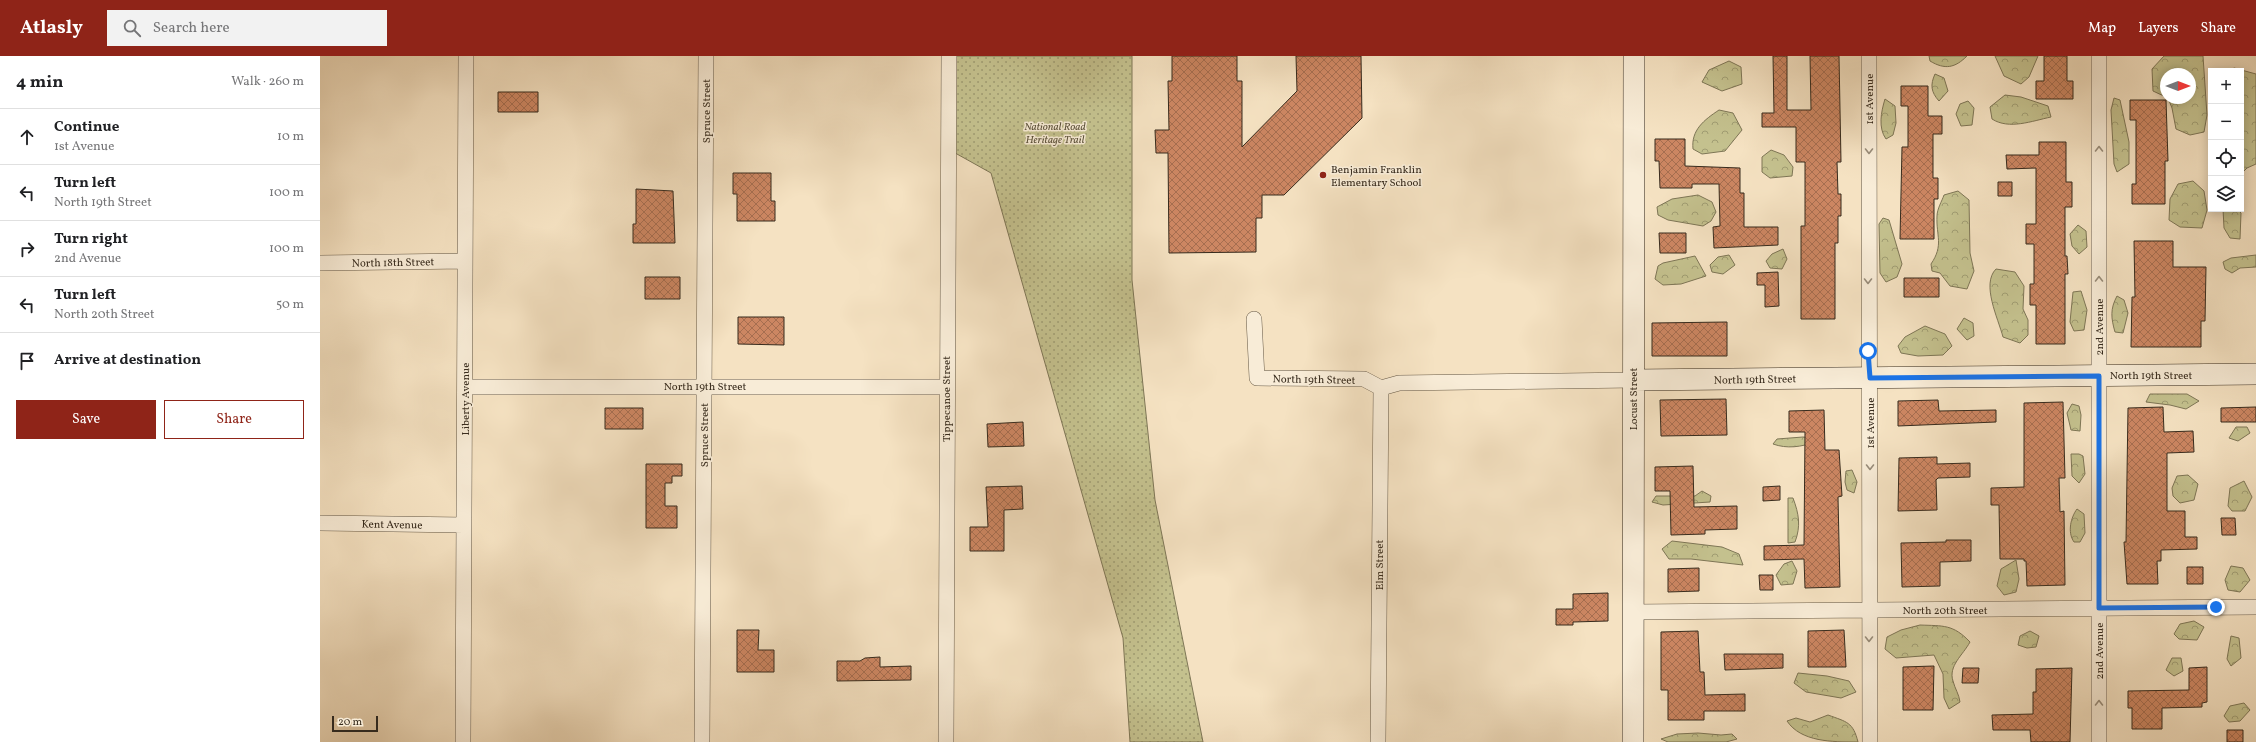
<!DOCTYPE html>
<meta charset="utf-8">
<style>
:root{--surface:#fff;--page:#f2f2f2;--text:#202124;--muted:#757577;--line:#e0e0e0;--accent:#8f2418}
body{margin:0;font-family:Vollkorn,serif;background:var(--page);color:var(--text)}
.controls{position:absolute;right:12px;top:12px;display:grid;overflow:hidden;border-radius:0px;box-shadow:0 2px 10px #0003}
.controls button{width:36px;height:36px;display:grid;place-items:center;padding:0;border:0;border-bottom:1px solid var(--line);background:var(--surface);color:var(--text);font:20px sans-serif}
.compass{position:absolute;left:1840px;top:12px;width:36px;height:36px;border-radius:50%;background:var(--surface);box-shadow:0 2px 10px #0003;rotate:90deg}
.scale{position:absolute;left:12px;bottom:10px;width:46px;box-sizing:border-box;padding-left:4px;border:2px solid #372b1d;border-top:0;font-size:11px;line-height:14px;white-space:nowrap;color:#372b1d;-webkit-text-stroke:3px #f8ecd7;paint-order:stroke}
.stop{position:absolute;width:12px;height:12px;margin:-9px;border:3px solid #1a73e8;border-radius:50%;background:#fff}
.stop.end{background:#1a73e8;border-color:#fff;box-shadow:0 1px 4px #0008}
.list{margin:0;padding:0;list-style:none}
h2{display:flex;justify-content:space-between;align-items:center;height:52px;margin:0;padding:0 16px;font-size:17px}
h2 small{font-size:13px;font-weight:400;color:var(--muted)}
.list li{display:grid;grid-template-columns:26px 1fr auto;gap:12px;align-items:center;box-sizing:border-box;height:56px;padding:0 16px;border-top:1px solid var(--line)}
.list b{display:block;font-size:15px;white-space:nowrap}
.list p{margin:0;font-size:13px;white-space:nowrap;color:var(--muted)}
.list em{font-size:13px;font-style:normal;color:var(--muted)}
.actions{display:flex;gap:8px;padding:12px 16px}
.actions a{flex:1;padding:9px 0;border:1px solid var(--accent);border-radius:0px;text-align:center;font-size:14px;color:var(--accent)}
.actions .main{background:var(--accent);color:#fff}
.icon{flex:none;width:22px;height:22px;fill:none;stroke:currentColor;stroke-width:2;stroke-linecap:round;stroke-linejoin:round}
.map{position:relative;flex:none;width:1936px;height:686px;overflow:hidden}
header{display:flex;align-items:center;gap:24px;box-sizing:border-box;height:56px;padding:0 20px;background:var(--accent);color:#fff}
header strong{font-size:19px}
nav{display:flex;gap:22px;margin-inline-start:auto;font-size:14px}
.search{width:280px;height:36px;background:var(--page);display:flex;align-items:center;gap:10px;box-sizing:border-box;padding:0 14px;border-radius:0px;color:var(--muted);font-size:15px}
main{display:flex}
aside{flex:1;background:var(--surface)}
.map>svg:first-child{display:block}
</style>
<header>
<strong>Atlasly</strong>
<div class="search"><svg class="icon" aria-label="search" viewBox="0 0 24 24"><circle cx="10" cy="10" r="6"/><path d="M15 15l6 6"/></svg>Search here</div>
<nav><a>Map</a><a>Layers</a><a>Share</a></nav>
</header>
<main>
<aside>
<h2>4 min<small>Walk · 260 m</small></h2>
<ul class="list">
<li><svg class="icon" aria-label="ahead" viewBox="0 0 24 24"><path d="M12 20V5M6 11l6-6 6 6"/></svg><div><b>Continue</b><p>1st Avenue</p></div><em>10 m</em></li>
<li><svg class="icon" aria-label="left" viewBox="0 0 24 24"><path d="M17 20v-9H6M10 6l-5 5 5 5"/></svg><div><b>Turn left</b><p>North 19th Street</p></div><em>100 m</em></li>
<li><svg class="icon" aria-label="right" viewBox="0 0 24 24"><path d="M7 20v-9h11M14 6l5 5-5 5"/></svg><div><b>Turn right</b><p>2nd Avenue</p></div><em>100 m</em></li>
<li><svg class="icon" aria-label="left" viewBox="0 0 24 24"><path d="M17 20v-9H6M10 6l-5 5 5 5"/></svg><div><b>Turn left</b><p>North 20th Street</p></div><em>50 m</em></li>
<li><svg class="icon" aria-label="arrive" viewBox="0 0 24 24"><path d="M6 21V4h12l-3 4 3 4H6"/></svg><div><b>Arrive at destination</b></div></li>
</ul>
<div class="actions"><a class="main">Save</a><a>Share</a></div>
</aside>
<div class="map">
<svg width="1936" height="686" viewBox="0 0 1936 686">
<defs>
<pattern id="forest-crowns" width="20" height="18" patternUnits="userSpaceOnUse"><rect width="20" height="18" fill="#c4c18e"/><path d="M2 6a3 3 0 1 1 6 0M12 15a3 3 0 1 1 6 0" fill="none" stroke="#a09d73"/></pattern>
<pattern id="park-dots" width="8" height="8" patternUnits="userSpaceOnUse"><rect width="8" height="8" fill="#c4c18e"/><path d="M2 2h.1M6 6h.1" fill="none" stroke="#a09d73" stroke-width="1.8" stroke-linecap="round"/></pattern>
<pattern id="building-cross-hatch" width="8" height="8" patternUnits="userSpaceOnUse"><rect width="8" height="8" fill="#cc8662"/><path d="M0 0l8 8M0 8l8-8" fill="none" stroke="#a66e50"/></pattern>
</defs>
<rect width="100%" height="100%" fill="#f5e2c2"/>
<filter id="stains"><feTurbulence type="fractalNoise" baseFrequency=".005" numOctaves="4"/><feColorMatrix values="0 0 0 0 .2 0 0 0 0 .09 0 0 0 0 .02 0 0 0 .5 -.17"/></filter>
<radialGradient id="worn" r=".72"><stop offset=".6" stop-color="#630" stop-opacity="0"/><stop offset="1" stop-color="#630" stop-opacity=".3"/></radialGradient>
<path fill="url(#forest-crowns)" stroke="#7e7656" d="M1609 0H1647C1635 12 1625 14 1610 5Z
M1675 0H1718L1709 21 1701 28 1684 20Z
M1844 0H1883L1887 59 1884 76 1870 79 1856 73 1852 52 1848 42H1870V18H1846V41L1833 35 1832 13Z
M1409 5 1421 11 1422 28 1402 35 1382 26 1389 14Z
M1914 12 1936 18V108L1927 112 1921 118V15H1910Z
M1615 18 1624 22 1628 35 1619 45C1611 36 1610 29 1615 18Z
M1685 39 1701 41 1728 50 1731 61C1712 65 1689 74 1672 63L1670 51Z
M1794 42 1800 44 1809 86V108L1797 116 1794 108 1791 54Z
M1565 43 1575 50 1576 67 1573 79 1566 83C1558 72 1561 56 1565 43Z
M1648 45 1654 52 1652 69 1641 70 1636 58 1640 48Z
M1399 54 1413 57 1422 74 1405 95 1382 98 1373 93C1371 74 1384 64 1399 54Z
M1451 94 1464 99 1473 111 1472 120 1450 122 1442 116V101Z
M1873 125 1884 135 1887 154 1882 172 1860 171 1849 164 1850 143 1858 128Z
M1638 135 1649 144 1650 197 1654 215 1647 233 1630 230 1620 217 1612 215 1611 208C1624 189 1616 180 1617 160 1617 153 1622 145 1624 139Z
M1378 139 1392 146 1396 156 1391 165 1383 170 1348 164 1338 159 1337 151 1352 143Z
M1903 153H1917L1921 157 1920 183 1910 182 1904 172Z
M1563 162 1569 164 1582 208 1577 221 1566 226 1560 217 1559 168Z
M1758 169 1766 175 1767 191 1759 198 1752 190 1750 178Z
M1463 193 1467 203 1462 213 1450 212 1446 205 1452 198Z
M1409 199 1415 209 1403 218 1392 216 1390 209 1398 201Z
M1936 199V211L1920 212 1912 217 1905 213 1903 206 1911 202Z
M1375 200 1386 220 1361 228 1343 229 1335 223 1338 210 1343 207Z
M1676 213 1695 216 1704 230 1703 253 1708 264V279L1700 287 1683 281C1678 262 1661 228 1676 213Z
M1761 235 1767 254 1764 274 1754 275 1750 266 1753 236Z
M1797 240 1804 244 1808 257 1803 277 1795 276C1791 262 1790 253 1797 240Z
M1644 262 1653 267 1654 280 1647 284 1637 273Z
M1605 270 1625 278 1632 290 1623 299 1598 300 1581 297 1578 290 1585 281Z
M1830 338H1867L1879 345 1866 353 1850 349 1826 346Z
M1752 348 1759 350 1761 359 1760 375 1751 374 1747 357Z
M1916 371H1927L1930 377 1918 385 1909 382Z
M1483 381 1494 382 1495 386C1481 391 1467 393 1453 388L1457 383Z
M1751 398H1759L1763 400 1765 418 1759 427 1752 420Z
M1532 414 1537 426 1534 437 1527 434 1525 426 1526 415Z
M1868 419 1878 428 1874 444 1860 447 1853 440 1852 432 1857 420Z
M1924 425 1932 441 1925 455H1912L1908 450 1910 432Z
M1382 435 1391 440 1390 446 1343 449 1332 446 1336 440H1375Z
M1468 442H1473C1479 458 1481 470 1475 486L1468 487Z
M1757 453 1764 458 1765 477 1760 486H1754C1747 476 1751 461 1757 453Z
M1352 485 1402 491 1419 498 1423 509 1371 503H1349L1342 493Z
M1696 504 1699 523 1696 536 1684 539 1677 530 1681 513Z
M1472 505 1477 515 1473 528 1461 529 1456 519 1464 508Z
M1911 510 1923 512 1930 524 1920 536 1908 534 1905 524Z
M1874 565 1884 571 1877 584 1859 583 1854 578 1860 568Z
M1600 569C1623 570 1633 568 1650 586 1643 599 1628 610 1633 625 1635 633 1639 638 1640 646L1629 653 1624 642 1623 618 1614 599 1576 602 1565 593 1567 581 1581 574Z
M1710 575 1719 580 1716 591 1707 592 1698 589 1700 580Z
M1911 580 1919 582 1921 602 1911 610 1907 603Z
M1852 602H1861L1863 615 1854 620 1846 614Z
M1478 617 1507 620 1529 625 1536 636 1521 642 1486 636 1474 627Z
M1924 647 1930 654 1920 665 1909 666 1904 660 1910 650Z
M1508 659C1527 666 1533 666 1538 686 1512 686 1481 686 1467 665L1476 662 1490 666Z
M1378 677 1401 679 1412 678 1417 683 1406 686H1348L1341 683 1357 678Z"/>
<path fill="url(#park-dots)" stroke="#7e7656" d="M629 0H812V224L835 444 883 686H810L803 582 671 117 628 93Z"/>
<path fill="url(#building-cross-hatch)" stroke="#372b1d" d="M852 0H917V25H922V91L977 35 976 0H1041L1042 62 964 139H942V162H936V196L849 197 848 97H836L835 74H849L848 25H852Z
M1453 0H1467V54H1491L1490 0H1519L1521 106H1517L1518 138H1521V160H1518V187H1515V263H1481V170H1485V106H1476V71H1442V57H1454Z
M1724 0H1747V25H1753V43H1716V25H1724Z
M1581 30H1608V60H1622V78H1613V122H1618V143H1614V183H1580L1582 91H1588V50H1581Z
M178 36H218V56H178Z
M1810 44H1846L1848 105H1845V148H1812V128H1816V64H1810Z
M1335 83H1365V110L1420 112V137H1424V171H1458V189L1394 192 1393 171 1400 170 1399 128H1372V132H1340L1339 105H1335Z
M1719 86H1746V126H1752V151H1745V200H1747L1748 218H1745V288H1716V249H1710V228H1714V188H1706V168H1716V112L1687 113 1686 99H1719Z
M413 117H451V145H455V165H417V138H413Z
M1678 126H1692V140H1678Z
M316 133 353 135 355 187H313V168H316Z
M1339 177H1366V197H1340Z
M1814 185H1853V211H1886L1885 265H1881V291H1811L1812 241H1815Z
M1458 216 1459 250 1445 251V229H1437V217Z
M325 221H360V243H325Z
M1584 222H1619V241H1584Z
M418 261H464V289L418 288Z
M1407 266V300H1332V267Z
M1406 343 1407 379 1341 380 1340 344Z
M1618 344 1619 355 1676 354V366L1578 370V345Z
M1743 346 1745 422H1739L1740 456 1744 455 1745 529 1707 530 1706 505H1704V503H1680L1679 449H1671V432L1704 431V347Z
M1843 351 1844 376 1873 375 1874 396 1847 397V455H1865V481H1877V493L1841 494V505H1837L1838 528H1807L1804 486H1806L1808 352Z
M1936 351V366H1901V352Z
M285 352H323V373H285Z
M1504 354 1505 394H1519L1522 440 1518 441 1520 531 1485 532 1484 503 1444 504V490L1484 489 1485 376H1469V355Z
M703 366 704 390 668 391 667 368Z
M1617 401V408L1650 407V421L1618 422 1616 424 1617 454 1578 455 1579 402Z
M326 408H362V420H352V427H345V450H357V472H326Z
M1373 410 1374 451 1417 450V473L1385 474V478L1351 479 1350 435H1335V411Z
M702 430 703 453 684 454V495H650V471H668L666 431Z
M1460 430V444L1443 445V431Z
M1901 462H1915L1916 479H1902Z
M1626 484H1651V505L1620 506V530L1582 531 1581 487 1626 486Z
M1867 511H1883V528H1867Z
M1379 512V535L1348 536V513Z
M1439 519H1453V534H1440Z
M1288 537V565L1253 566V569H1236V553H1253V538Z
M417 574H439L438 594H454V616H417Z
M1524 574 1526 611H1488V575Z
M1378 575 1380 616H1384L1385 639 1425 638V655H1384V664H1348V634H1341V576Z
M1404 598H1463V612L1405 614Z
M560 601V611L591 610V624L517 625V605H540L545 602Z
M1614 610 1613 654H1583V611Z
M1887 611V646L1882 647V651L1842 652V673H1812V652H1808V635L1869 634V612Z
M1643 612H1659L1658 627H1642Z
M1752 612 1750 686H1711L1710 674H1673L1672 659 1713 658V636H1716V613Z
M1907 674H1923V686H1907Z"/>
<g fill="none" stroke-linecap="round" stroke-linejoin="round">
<g stroke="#665946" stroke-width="16">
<path id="street" d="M1549 0 1550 686
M0 207 145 205
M934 263 937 322 1044 323 1061 332 1079 327 1313 324
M145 331H626
M0 467 144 469
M1313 556 1936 551
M143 686 146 0
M382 686 386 0
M626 686 629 0
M1058 686 1061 332
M1779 686V0"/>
</g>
<g stroke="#372b1d" stroke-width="22">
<path id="secondary" d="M1313 324 1936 318
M1313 686 1314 0"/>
</g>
<use href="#street" stroke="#f8ecd7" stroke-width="15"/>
<use href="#secondary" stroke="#f8ecd7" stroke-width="21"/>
</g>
<defs><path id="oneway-chevron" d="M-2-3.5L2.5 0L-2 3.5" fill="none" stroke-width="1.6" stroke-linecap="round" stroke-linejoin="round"/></defs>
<g stroke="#988c7a">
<use href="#oneway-chevron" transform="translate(1779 93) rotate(-90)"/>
<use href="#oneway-chevron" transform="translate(1549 95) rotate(90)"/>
<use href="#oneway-chevron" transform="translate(1779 223) rotate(-90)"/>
<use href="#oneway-chevron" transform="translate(1548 225) rotate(90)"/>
<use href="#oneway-chevron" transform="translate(1550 411) rotate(90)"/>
<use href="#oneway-chevron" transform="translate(1549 583) rotate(90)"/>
<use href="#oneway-chevron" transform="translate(1779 647) rotate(-90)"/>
</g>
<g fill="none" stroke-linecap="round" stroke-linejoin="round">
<path stroke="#1a73e8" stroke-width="5" d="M1548 295 1550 322 1779 320V552L1896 551"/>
</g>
<circle fill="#8f2418" stroke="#f8ecd7" stroke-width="1.5" cx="1003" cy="119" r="4"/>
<g text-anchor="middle" stroke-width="3" stroke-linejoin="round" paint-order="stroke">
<g font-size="11" fill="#372b1d" stroke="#f8ecd7">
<text transform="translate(1549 43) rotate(-90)" y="4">1st Avenue</text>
<text transform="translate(386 55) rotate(-90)" y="4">Spruce Street</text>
<text transform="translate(73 206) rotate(-1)" y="4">North 18th Street</text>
<text transform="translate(1779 271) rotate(-90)" y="4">2nd Avenue</text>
<text x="1831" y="323">North 19th Street</text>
<text transform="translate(994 323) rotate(1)" y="4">North 19th Street</text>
<text transform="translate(1435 323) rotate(-1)" y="4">North 19th Street</text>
<text x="385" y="334">North 19th Street</text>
<text transform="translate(145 343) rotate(-90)" y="4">Liberty Avenue</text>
<text transform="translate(626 343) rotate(-90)" y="4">Tippecanoe Street</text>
<text transform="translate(1313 343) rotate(-90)" y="4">Locust Street</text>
<text transform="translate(1550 367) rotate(-90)" y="4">1st Avenue</text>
<text transform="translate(384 379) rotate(-90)" y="4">Spruce Street</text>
<text transform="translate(72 468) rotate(1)" y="4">Kent Avenue</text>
<text transform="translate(1059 509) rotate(-90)" y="4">Elm Street</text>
<text x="1625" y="558">North 20th Street</text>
<text transform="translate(1779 595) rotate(-90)" y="4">2nd Avenue</text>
</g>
<g font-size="11" font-style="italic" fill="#5a5039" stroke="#f8ecd7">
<text x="735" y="74">National Road<tspan x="735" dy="13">Heritage Trail</tspan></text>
</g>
<g font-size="11" fill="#372b1d" stroke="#f8ecd7" text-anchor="start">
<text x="1011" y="117">Benjamin Franklin<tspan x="1011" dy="13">Elementary School</tspan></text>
</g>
</g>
<rect width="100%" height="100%" filter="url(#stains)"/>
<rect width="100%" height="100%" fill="url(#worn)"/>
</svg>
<div class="controls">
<button>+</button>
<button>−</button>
<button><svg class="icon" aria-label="locate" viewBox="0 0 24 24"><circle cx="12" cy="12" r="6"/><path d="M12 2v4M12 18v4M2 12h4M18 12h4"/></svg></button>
<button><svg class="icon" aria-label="layers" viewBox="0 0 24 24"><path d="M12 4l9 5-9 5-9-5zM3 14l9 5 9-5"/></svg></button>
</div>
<svg class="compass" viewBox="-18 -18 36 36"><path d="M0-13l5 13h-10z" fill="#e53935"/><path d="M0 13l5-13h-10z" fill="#757577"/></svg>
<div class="scale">20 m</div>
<div class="stop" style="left:1548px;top:295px"></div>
<div class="stop end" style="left:1896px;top:551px"></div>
</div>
</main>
